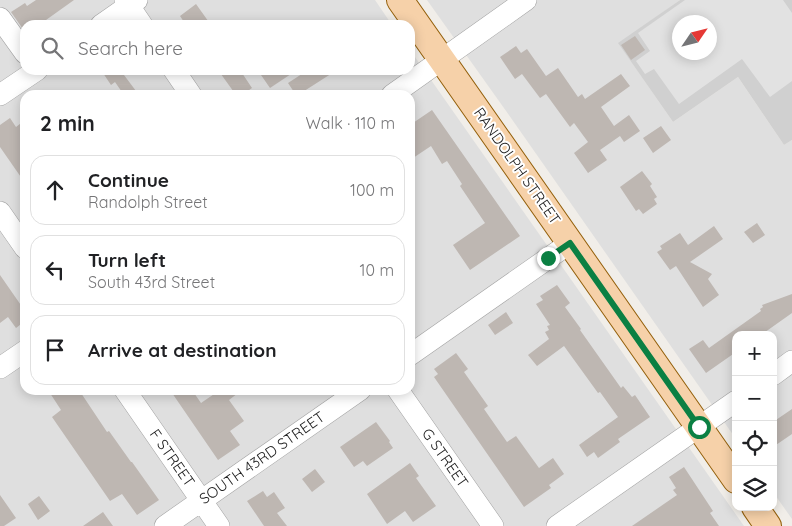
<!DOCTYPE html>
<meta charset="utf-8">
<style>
:root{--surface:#fff;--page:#f6f6f6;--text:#202124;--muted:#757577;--line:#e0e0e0}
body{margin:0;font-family:Quicksand,sans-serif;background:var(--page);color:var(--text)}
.controls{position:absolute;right:15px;bottom:15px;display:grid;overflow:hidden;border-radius:10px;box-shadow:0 2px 12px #0003}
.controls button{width:45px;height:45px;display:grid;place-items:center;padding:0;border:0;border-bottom:1px solid var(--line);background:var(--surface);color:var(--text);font:25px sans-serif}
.compass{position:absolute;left:672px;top:15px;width:45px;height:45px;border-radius:50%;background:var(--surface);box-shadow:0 2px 12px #0003;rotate:55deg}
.stop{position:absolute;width:15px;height:15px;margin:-11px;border:4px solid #0b8043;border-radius:50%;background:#fff}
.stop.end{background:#0b8043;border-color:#fff;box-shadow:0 1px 5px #0008}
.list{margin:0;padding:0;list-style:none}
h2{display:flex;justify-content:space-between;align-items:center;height:65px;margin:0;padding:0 20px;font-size:21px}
h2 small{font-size:16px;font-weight:400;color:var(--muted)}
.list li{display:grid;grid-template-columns:32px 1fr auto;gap:15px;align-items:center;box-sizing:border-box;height:70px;margin:0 10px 10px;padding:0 10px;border:1px solid var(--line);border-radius:15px}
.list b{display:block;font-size:19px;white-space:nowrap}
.list p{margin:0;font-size:16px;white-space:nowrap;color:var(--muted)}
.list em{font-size:16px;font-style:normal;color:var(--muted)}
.icon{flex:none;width:28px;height:28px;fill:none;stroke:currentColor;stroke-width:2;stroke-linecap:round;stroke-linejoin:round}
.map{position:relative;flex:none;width:792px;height:526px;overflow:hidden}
.search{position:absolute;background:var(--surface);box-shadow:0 2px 12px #0003;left:20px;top:20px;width:395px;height:55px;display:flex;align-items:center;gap:12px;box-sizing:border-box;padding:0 18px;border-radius:15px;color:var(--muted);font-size:19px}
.panel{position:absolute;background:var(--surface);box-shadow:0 2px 12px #0003;left:20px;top:90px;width:395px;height:305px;border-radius:15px}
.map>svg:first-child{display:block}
</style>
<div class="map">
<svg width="792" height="526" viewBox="0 0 792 526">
<rect width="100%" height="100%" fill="#f1eee9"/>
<path fill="#dfdfdf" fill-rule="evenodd" d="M0 0H375L392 25H25V70H410V50L744 526H0ZM25 95H410V390H25Z
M427 0H680L619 44 673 122 738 77 784 145 792 140V519L773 492V335H736V439L511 118Z"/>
<path fill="#d0d0d0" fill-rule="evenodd" d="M680 0H792V140L784 145 738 77 673 122 618 43ZM680 22H710V52H680Z"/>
<path fill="#e2e2e2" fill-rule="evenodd" d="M685 0H783L792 13V81L770 97 742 59 679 104 654 69 645 74 636 61 650 51 638 33ZM680 22H710V52H680Z"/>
<path fill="#beb7b2" d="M36 0H74L39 25H25V32L11 12 25 3 27 6Z
M196 4 211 25H186L180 16Z
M635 36 645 50 631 60 621 45Z
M516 46 521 53 527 49 546 76 558 68 578 97 582 94 585 99 621 74 630 86 601 107 614 126 629 115 640 131 624 142 620 136 600 150 607 160 588 173 574 153 588 142 574 123 570 127 546 94 540 98 522 74 515 79 500 57Z
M101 70H132L124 75 139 95H124L115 82 111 85Z
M218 70H240L252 88 242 95H236Z
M270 70H297L270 88 261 75Z
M308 70H337L298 95H296L288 83Z
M432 110 520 236 470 270 453 245 485 223 460 186 462 184 447 161 442 164 431 146 410 160V125Z
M10 118 16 127 25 120V183L0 147V125Z
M661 126 671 140 653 153 643 138Z
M642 171 652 184 650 186 657 197 654 199 657 204 643 214 639 209 636 211 620 187Z
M757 223 765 235 753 243 744 232Z
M714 226 723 239 690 262 712 274 708 279 719 295 703 307 676 266 670 270 657 252 662 249 660 246 680 233 688 245Z
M0 275 25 311V321L16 328 8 317 0 323Z
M557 285 570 303 565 307 581 329 580 330 621 388 623 386 632 397 635 395 650 417 618 439 620 442 598 458 594 452 587 457 579 445 618 417 600 392 598 393 564 346 537 366 528 355 549 339 545 332 549 330 547 326 550 325 536 304 543 300 540 296Z
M792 294V313L761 335H736V352L706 373 689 349 703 340 709 348 761 311 760 309 763 307 762 305Z
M506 312 513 323 495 335 488 325Z
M456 353 468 369 464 372 488 406 484 409 507 442 516 436 539 468 553 458 564 474 549 485 551 488 524 507 434 377 438 374 434 369Z
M48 390H79L107 432 109 431 131 462H132L159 500 137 515 122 494 110 501 52 417 61 410Z
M170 390H192L201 403 220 390H242L229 400 244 421 230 431 240 445 218 460Z
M792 409V434L773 447V422Z
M376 422 390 441 389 442 393 448 367 466 363 461 354 467 340 447Z
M410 463 419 476 416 478 436 506 413 522 405 511 387 524 367 494Z
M684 467 713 511 710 513 719 526H632L677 495 673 490 676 488 669 477Z
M315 469 325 482 312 492 302 479Z
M263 491 267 497 274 492 285 508 277 513 287 526H264L247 501Z
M0 495 16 518 4 526H0Z
M39 496 50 511 38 520 28 504Z
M103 512 113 526H83Z"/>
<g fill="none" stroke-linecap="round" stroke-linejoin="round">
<g stroke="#a3a3a3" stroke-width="22">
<path id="minor" d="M125 0 142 25
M0 18 25 53
M101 25 137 0
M174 70 191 95
M0 95 37 70
M392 95 526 0
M0 212 25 248
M410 355 570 243
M0 368 25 351
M773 375 792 361
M125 390 219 526
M398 390 493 526
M165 526 360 390
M557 526 736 401"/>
</g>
<g stroke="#94600b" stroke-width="28">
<path id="major" d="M400 0 736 480
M755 507 768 526"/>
</g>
<use href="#minor" stroke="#fff" stroke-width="21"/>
<use href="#major" stroke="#f6d1a9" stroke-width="26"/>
</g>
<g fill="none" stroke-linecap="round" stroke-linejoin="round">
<path stroke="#0b8043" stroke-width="6" d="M548 258 570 243 699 427"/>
</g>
<g text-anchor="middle" stroke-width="4" stroke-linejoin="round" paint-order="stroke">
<g font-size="15" fill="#222" stroke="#fff">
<text transform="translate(517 166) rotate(55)" y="5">RANDOLPH STREET</text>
<text transform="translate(172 458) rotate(55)" y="5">F STREET</text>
<text transform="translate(262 458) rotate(-35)" y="5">SOUTH 43RD STREET</text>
<text transform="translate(445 458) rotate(55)" y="5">G STREET</text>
</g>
</g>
</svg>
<div class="controls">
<button>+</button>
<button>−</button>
<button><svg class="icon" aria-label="locate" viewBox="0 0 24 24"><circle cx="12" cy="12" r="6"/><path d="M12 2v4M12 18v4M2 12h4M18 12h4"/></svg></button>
<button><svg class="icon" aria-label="layers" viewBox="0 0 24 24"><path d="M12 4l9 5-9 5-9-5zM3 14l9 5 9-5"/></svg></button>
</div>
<svg class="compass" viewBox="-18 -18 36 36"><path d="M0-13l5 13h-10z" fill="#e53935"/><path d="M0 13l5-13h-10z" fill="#757577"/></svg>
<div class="stop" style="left:699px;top:427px"></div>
<div class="stop end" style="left:548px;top:258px"></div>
<div class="search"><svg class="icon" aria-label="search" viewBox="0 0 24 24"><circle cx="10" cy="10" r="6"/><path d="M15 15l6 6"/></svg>Search here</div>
<section class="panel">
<h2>2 min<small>Walk · 110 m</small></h2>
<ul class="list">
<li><svg class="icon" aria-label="ahead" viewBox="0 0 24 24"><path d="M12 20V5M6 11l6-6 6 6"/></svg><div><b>Continue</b><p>Randolph Street</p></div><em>100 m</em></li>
<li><svg class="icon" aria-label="left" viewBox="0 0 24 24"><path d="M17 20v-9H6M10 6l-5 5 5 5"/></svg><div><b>Turn left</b><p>South 43rd Street</p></div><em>10 m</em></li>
<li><svg class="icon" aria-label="arrive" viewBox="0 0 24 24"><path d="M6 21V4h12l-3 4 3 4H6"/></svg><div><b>Arrive at destination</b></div></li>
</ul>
</section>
</div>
